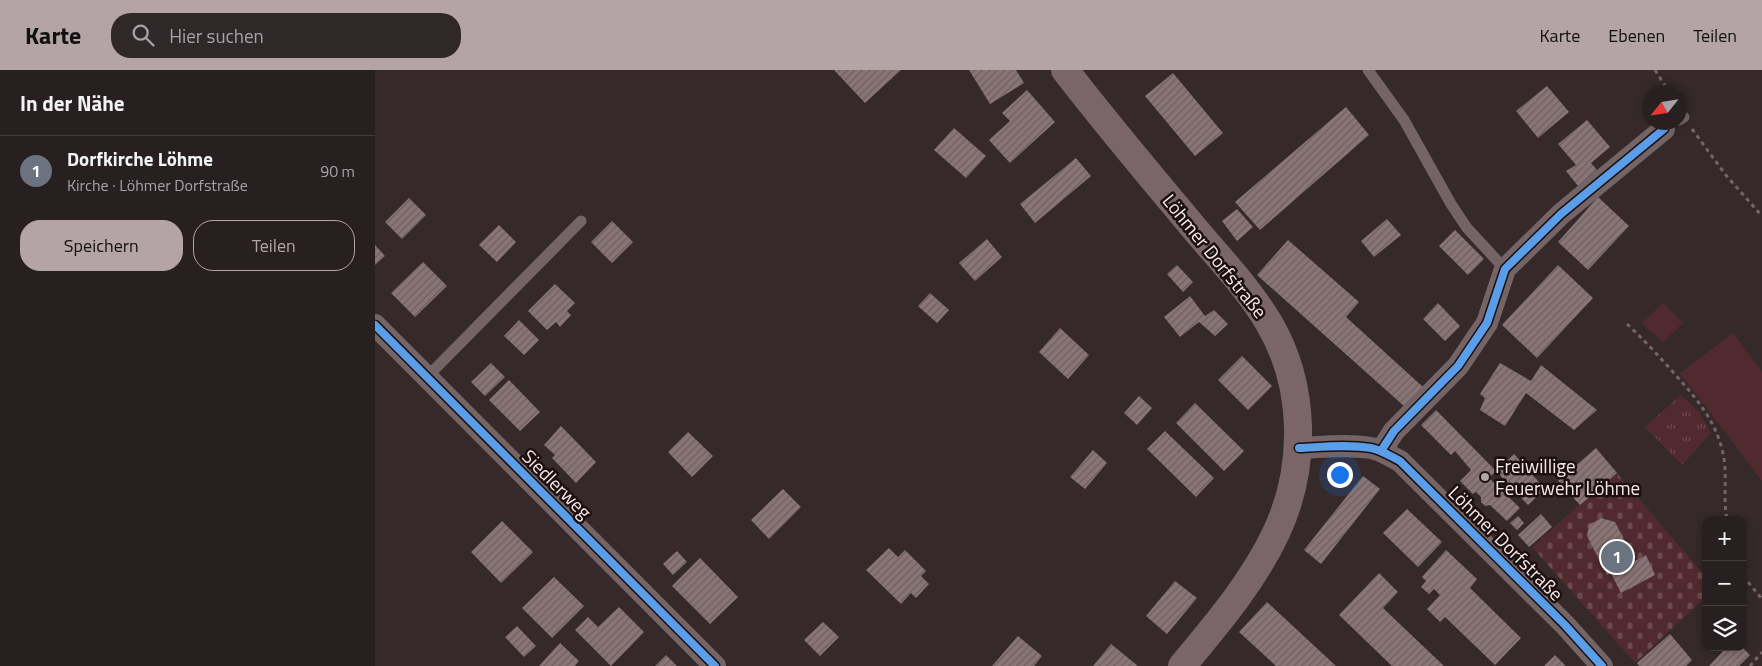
<!DOCTYPE html>
<html lang="de">
<meta charset="utf-8">
<style>
:root{--surface:#281f20;--page:#302729;--text:#f1f3f6;--muted:#a5a2a5;--line:#443d3e;--accent:#b4a4a6}
body{margin:0;font-family:"Titillium Web",sans-serif;background:var(--page);color:var(--text)}
.controls{position:absolute;right:15px;bottom:15px;display:grid;overflow:hidden;border-radius:10px;box-shadow:0 2px 8px #0003}
.controls button{width:45px;height:45px;display:grid;place-items:center;padding:0;border:0;border-bottom:1px solid var(--line);background:var(--surface);color:var(--text);font:25px sans-serif}
.compass{position:absolute;left:1267px;top:15px;width:45px;height:45px;border-radius:50%;background:var(--surface);box-shadow:0 2px 8px #0003;rotate:240deg}
.you{position:absolute;left:964px;top:404px;width:18px;height:18px;margin:-12px;border:4px solid #fff;border-radius:50%;background:#1a73e8;box-shadow:0 0 0 8px #1a73e833}
.badge{display:grid;place-items:center;width:32px;height:32px;border-radius:50%;background:var(--accent);color:#fff;font-size:16px;font-weight:700}
.pin{position:absolute;translate:-50% -50%;border:2px solid #fff;box-shadow:0 1px 5px #0006}
.list{margin:0;padding:0;list-style:none}
h2{display:flex;justify-content:space-between;align-items:center;height:65px;margin:0;padding:0 20px;font-size:21px}
h2 small{font-size:16px;font-weight:400;color:var(--muted)}
.list li{display:grid;grid-template-columns:32px 1fr auto;gap:15px;align-items:center;box-sizing:border-box;height:70px;padding:0 20px;border-top:1px solid var(--line)}
.list b{display:block;font-size:19px;white-space:nowrap}
.list p{margin:0;font-size:16px;white-space:nowrap;color:var(--muted)}
.list em{font-size:16px;font-style:normal;color:var(--muted)}
.actions{display:flex;gap:10px;padding:15px 20px}
.actions a{flex:1;padding:11px 0;border:1px solid var(--accent);border-radius:20px;text-align:center;font-size:18px;color:var(--accent)}
.actions .main{background:var(--accent);color:#111}
.icon{flex:none;width:28px;height:28px;fill:none;stroke:currentColor;stroke-width:2;stroke-linecap:round;stroke-linejoin:round}
.map{position:relative;flex:none;width:1387px;height:596px;overflow:hidden}
header{display:flex;align-items:center;gap:30px;box-sizing:border-box;height:70px;padding:0 25px;background:var(--accent);color:#111}
header strong{font-size:24px}
nav{display:flex;gap:28px;margin-inline-start:auto;font-size:18px}
.search{width:350px;height:45px;background:var(--page);display:flex;align-items:center;gap:12px;box-sizing:border-box;padding:0 18px;border-radius:20px;color:var(--muted);font-size:19px}
main{display:flex}
aside{flex:1;background:var(--surface)}
.map>svg:first-child{display:block}
</style>
<header>
<strong>Karte</strong>
<div class="search"><svg class="icon" aria-label="search" viewBox="0 0 24 24"><circle cx="10" cy="10" r="6"/><path d="M15 15l6 6"/></svg>Hier suchen</div>
<nav><a>Karte</a><a>Ebenen</a><a>Teilen</a></nav>
</header>
<main>
<aside>
<h2>In der Nähe<small></small></h2>
<ul class="list">
<li><span class="badge" style="background:#6b7280">1</span><div><b>Dorfkirche Löhme</b><p>Kirche · Löhmer Dorfstraße</p></div><em>90 m</em></li>
</ul>
<div class="actions"><a class="main">Speichern</a><a>Teilen</a></div>
</aside>
<div class="map">
<svg width="1387" height="596" viewBox="0 0 1387 596">
<defs>
<pattern id="grass-tufts" width="24" height="20" patternUnits="userSpaceOnUse" patternTransform="scale(1.25)"><rect width="24" height="20" fill="#512a30"/><path d="M3 7l-1-3M5 7V3M7 7l1-3M15 17l-1-3M17 17v-4M19 17l1-3" fill="none" stroke="#6b494e"/></pattern>
<pattern id="cemetery-stones" width="16" height="16" patternUnits="userSpaceOnUse" patternTransform="scale(1.25)"><rect width="16" height="16" fill="#512a30"/><path d="M2 7V4a2 2 0 0 1 4 0v3zM10 15v-3a2 2 0 0 1 4 0v3z" fill="#6b494e"/></pattern>
<pattern id="building-hatch" width="6" height="6" patternUnits="userSpaceOnUse" patternTransform="scale(1.25)"><rect width="6" height="6" fill="#897476"/><path d="M-1 1l2-2M0 6l6-6M5 7l2-2" fill="none" stroke="#6d5f60"/></pattern>
</defs>
<rect width="100%" height="100%" fill="#35292a"/>
<path fill="url(#grass-tufts)" d="M1306 325 1324 342 1336 363 1307 395 1270 357Z"/>
<path fill="url(#cemetery-stones)" d="M1241 402 1331 507V527L1260 593 1157 477Z"/>
<path fill="#512a30" d="M1288 233 1308 253 1288 272 1267 253Z
M1358 263 1387 301V411L1305 303Z"/>
<path fill="url(#building-hatch)" d="M459 0H526L490 33Z
M594 0H641L649 13 615 34Z
M798 3 848 63 820 86 770 26Z
M1172 16 1194 42 1163 68 1141 41Z
M652 20 680 52 635 93 614 70 635 51 627 43Z
M971 37 994 65 885 160 860 132Z
M1212 50 1235 77 1216 93 1222 100 1203 116 1191 101 1201 95 1183 74Z
M579 58 611 86 591 108 559 80Z
M701 88 716 106 660 153 645 134Z
M1223 127 1254 156 1213 200 1183 172Z
M34 128 51 145 27 169 10 152Z
M862 139 878 157 862 171 847 151Z
M1012 149 1026 165 999 187 986 171Z
M237 151 258 172 237 193 216 172Z
M124 155 141 172 122 192 104 175Z
M1080 160 1109 189 1093 205 1064 176Z
M612 169 627 187 600 211 584 193Z
M913 170 984 232 971 247 1048 317 1030 337 882 205Z
M0 175 10 186 0 195Z
M48 192 72 216 40 247 16 223Z
M802 195 818 212 808 222 792 204Z
M1183 195 1218 228 1162 288 1127 255Z
M180 214 200 233 192 241 196 245 185 257 181 252 172 260 153 241Z
M555 223 574 240 562 253 543 236Z
M815 226 830 246 839 240 853 254 840 266 824 252 805 267 789 247Z
M1063 233 1085 256 1070 271 1048 249Z
M144 250 164 270 149 285 129 266Z
M685 258 714 285 693 309 664 282Z
M867 286 897 316 873 340 843 310Z
M116 293 130 307 110 326 96 312Z
M1125 293 1156 311 1166 295 1222 340 1199 360 1151 323 1130 356 1105 340 1110 328 1105 324Z
M134 310 165 342 145 361 114 330Z
M764 326 777 338 762 355 749 343Z
M820 333 869 381 849 401 801 353Z
M1061 340 1121 401 1114 408 1145 438 1132 451 1115 435 1110 436 1106 432V427L1101 422 1098 424 1085 411 1096 400 1080 381 1076 385 1046 355Z
M186 356 221 392 201 413 177 388 180 385 169 375Z
M790 361 839 408 821 427 772 379Z
M313 362 338 386 317 407 293 382Z
M1221 378 1242 403 1205 435 1183 411Z
M718 380 732 393 710 419 695 407Z
M1139 384 1170 419 1153 435 1121 401Z
M988 406 1005 419 946 494 929 480Z
M408 419 426 437 394 469 376 450Z
M1032 439 1067 472 1043 497 1008 463Z
M1166 444 1177 457 1154 477 1143 465Z
M1143 446 1149 453 1142 460 1135 453Z
M1226 448 1240 452 1260 491 1271 485 1280 505 1246 523 1236 503 1232 505 1212 466 1214 455Z
M127 451 158 482 126 513 96 482Z
M514 478 523 487 530 480 551 501 546 506 554 514 541 528 536 523 526 534 491 500Z
M1071 480 1102 509 1095 518 1146 568 1120 595 1070 547 1065 552 1052 539 1065 525 1059 519 1054 524 1046 517 1051 511 1047 507Z
M302 481 312 492 298 505 288 494Z
M325 488 363 527 335 554 297 516Z
M1004 503 1023 522 1008 538 1069 596H1017L964 545Z
M179 507 209 536 177 568 147 538Z
M800 511 822 528 792 564 771 546Z
M892 532 961 596H901L864 562Z
M244 537 269 562 236 596 200 560 213 547 223 557Z
M448 552 464 567 445 586 429 570Z
M142 556 161 576 149 587 130 567Z
M1295 564 1317 590 1311 596H1264L1262 593Z
M643 566 667 586 659 596H617Z
M185 573 204 591 200 596H164Z
M736 574 763 596H718Z
M1352 577H1367L1375 585 1364 596H1334Z
M291 585 302 596H280Z
M1180 585 1191 596H1169Z"/>
<g fill="none" stroke-linecap="round" stroke-linejoin="round">
<path stroke="#746567" stroke-width="3" stroke-dasharray="4 4" stroke-linecap="butt" d="M1280 0 1294 22
M1317 59 1350 104 1387 146
M1252 254C1268 269 1283 285 1297 301 1321 328 1343 352 1349 389 1352 409 1348 429 1352 450
M1368 506 1387 529
M1375 596 1387 582"/>
<path stroke="#756466" stroke-width="11" d="M993 0 1029 50 1076 134 1092 158 1130 199
M1304 50 1309 47
M52 307 206 151"/>
<path stroke="#756466" stroke-width="22" d="M0 255 340 596
M924 378C947 377 972 374 996 378 1006 380 1015 386 1025 391L1190 555 1227 596
M1006 381 1019 361 1083 296 1112 253 1130 199 1186 144 1289 59"/>
<path stroke="#7a6568" stroke-width="28" d="M690 0C730 52 772 102 814 152 841 185 872 216 894 253 931 316 932 397 901 463 878 512 841 555 807 596"/>
<g stroke="#1b1011" stroke-width="11">
<path id="cycleway" d="M0 255 340 596
M924 378C947 377 972 374 996 378 1006 380 1015 386 1025 391L1190 555 1227 596
M1006 381 1019 361 1083 296 1112 253 1130 199 1186 144 1289 59"/>
</g>
<use href="#cycleway" stroke="#5a9eea" stroke-width="8"/>
</g>
<circle fill="#b4a4a6" stroke="#1b1011" stroke-width="2" cx="1110" cy="407" r="5"/>
<g text-anchor="middle" stroke-width="5" stroke-linejoin="round" paint-order="stroke">
<g font-size="19" fill="#f8e7e8" stroke="#1b1011">
<text transform="translate(840 186) rotate(51)" y="7">Löhmer Dorfstraße</text>
<text transform="translate(182 414) rotate(45)" y="7">Siedlerweg</text>
<text transform="translate(1131 473) rotate(45)" y="7">Löhmer Dorfstraße</text>
</g>
<g font-size="19" fill="#f8e7e8" stroke="#1b1011" text-anchor="start">
<text x="1120" y="403">Freiwillige<tspan x="1120" dy="22">Feuerwehr Löhme</tspan></text>
</g>
</g>
</svg>
<div class="controls">
<button>+</button>
<button>−</button>
<button><svg class="icon" aria-label="layers" viewBox="0 0 24 24"><path d="M12 4l9 5-9 5-9-5zM3 14l9 5 9-5"/></svg></button>
</div>
<svg class="compass" viewBox="-18 -18 36 36"><path d="M0-13l5 13h-10z" fill="#e53935"/><path d="M0 13l5-13h-10z" fill="#a5a2a5"/></svg>
<div class="you"></div>
<div class="pin badge" style="left:1242px;top:487px;background:#6b7280">1</div>
</div>
</main>
